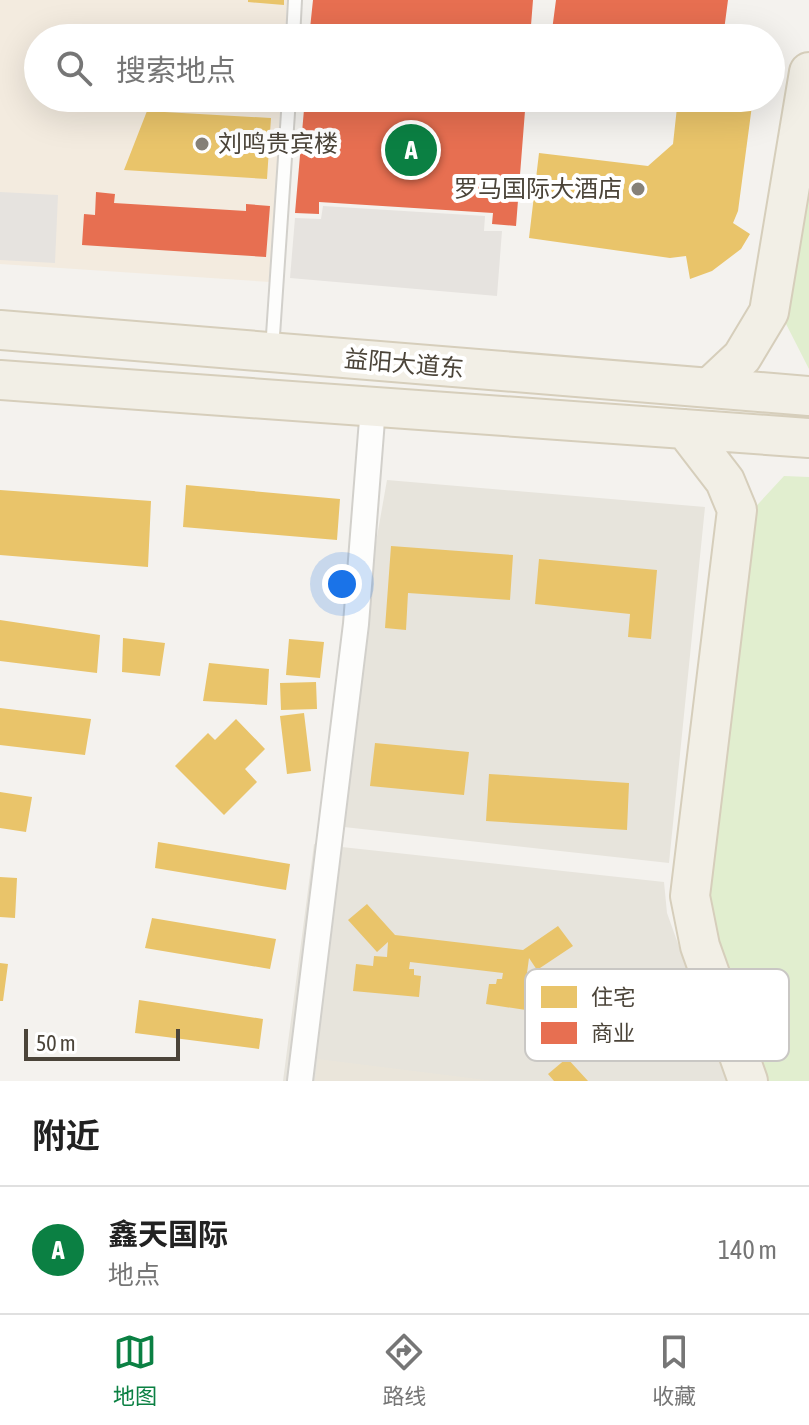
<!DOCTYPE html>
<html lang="zh">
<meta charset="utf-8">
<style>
:root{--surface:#fff;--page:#f6f6f6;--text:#222;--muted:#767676;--line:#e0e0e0;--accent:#0b8043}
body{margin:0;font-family:"Asap Condensed","Noto Sans SC",sans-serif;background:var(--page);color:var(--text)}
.scale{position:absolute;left:24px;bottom:20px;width:156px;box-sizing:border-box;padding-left:8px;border:4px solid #4b4439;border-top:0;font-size:22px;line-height:28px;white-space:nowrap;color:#4b4439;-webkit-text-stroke:6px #fff;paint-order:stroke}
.you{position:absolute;left:342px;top:584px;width:28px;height:28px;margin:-20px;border:6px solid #fff;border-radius:50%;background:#1a73e8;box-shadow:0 0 0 12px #1a73e833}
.badge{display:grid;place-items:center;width:52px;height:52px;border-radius:50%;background:var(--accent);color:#fff;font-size:26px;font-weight:700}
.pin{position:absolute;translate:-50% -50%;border:4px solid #fff;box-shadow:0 2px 8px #0006}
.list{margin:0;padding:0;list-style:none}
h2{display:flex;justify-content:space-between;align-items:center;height:104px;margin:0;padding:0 32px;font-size:34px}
h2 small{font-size:26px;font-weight:400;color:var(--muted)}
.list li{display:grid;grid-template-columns:52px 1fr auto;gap:24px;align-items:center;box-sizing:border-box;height:128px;padding:0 32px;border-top:2px solid var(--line)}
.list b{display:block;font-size:30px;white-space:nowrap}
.list p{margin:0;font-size:26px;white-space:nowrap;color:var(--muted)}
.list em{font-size:26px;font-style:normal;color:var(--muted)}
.icon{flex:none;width:44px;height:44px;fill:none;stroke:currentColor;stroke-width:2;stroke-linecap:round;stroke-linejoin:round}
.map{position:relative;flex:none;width:809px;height:1081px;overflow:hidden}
.search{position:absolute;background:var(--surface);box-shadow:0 8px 32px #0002;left:24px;right:24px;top:24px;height:88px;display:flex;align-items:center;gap:20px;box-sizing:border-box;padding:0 28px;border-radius:44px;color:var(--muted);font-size:30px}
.sheet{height:232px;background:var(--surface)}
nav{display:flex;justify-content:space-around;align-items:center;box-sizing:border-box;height:112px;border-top:2px solid var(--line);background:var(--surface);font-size:22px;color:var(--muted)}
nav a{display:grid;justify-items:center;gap:4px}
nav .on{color:var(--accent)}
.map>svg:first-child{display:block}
</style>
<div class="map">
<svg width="809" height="1081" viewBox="0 0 809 1081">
<rect width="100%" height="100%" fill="#f4f2ee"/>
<path fill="#e7e4dc" d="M387 480 705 507 669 863 326 825Z
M314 844 664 882 667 913 727 1081H283Z"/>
<path fill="#f3ebdf" d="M0 0H287L285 38H38V98H281L270 282 0 264Z"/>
<path fill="#eae5da" d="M318 1059 494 1081H315Z"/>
<path fill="#e1eecf" d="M809 157V369L784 320Z
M784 476 809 477V1081H756L703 910 748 515Z"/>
<path fill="#e6e3df" d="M0 192 58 195 55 263 0 260Z
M323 206 485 216 484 231H502L497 296 290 278 295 218 321 219Z"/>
<path fill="#e9c46a" d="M248 0H284V5L248 2Z
M678 98H753L738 211 733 223 750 234 741 249 712 271 690 279 686 256 670 258 529 238 539 153 648 166 673 144Z
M147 111 271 118 267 179 124 170Z
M186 485 340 499 337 540 183 527Z
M0 490 151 501 148 567 0 555Z
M391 546 513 555 510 600 408 593 406 630 385 628Z
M539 559 657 570 651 639 628 637 630 614 535 604Z
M0 620 100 635 97 673 0 661Z
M123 638 165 643 160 676 122 672Z
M289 639 324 642 320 678 286 675Z
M209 663 269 669 267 705 203 701Z
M316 682 317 709 281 710 280 683Z
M0 708 91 719 85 755 0 745Z
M304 713 311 771 287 774 280 716Z
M236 719 265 749 245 769 257 782 224 815 175 766 208 733 215 740Z
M375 743 469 752 464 795 370 786Z
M489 774 629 783 627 830 486 821Z
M0 792 32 797 26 832 0 828Z
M158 842 290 864 286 890 155 868Z
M0 877 17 878 15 918 0 917Z
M367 904 395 935 523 950 558 926 573 946 537 970 529 958 527 973 539 975 538 984 555 987 552 1014 486 1004 489 984H496L497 979H502L503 973 410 962 409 969H414V975L421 976 419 997 353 991 356 964 373 966 374 956 387 957 388 942 377 952 348 920Z
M152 918 276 939 270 969 145 948Z
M0 963 8 964 3 1001H0Z
M139 1000 263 1019 259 1049 135 1033Z
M567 1058 588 1081H554L548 1074Z"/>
<path fill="#e76f51" d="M313 0H533L530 38H309Z
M556 0H728L723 38H551Z
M305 98H526L516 226 492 224 493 213 319 202V214L295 213Z
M96 192 115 194 114 203 246 211V204L270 206 266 257 82 245 84 214 95 215Z"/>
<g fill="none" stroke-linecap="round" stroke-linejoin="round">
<g stroke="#d2d0cb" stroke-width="16">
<path id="lane" d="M293 38 295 0
M272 350 289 98"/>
</g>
<g stroke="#d2d0cb" stroke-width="28">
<path id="street" d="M300 1081 356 624 373 407"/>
</g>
<g stroke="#d6cebb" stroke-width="42">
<path id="primary" d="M0 330 809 396
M0 380 809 438
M709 388 742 357 769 312 809 72
M685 429 725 481 737 510 690 896 700 946 748 1081"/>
</g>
<use href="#lane" stroke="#fdfdfc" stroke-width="12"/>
<use href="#street" stroke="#fdfdfc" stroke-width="24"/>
<use href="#primary" stroke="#f2efe6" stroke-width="38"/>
</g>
<g fill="#868178" stroke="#fff" stroke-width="3">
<circle cx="202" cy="144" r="8"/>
<circle cx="638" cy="189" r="8"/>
</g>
<g text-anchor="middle" stroke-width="8" stroke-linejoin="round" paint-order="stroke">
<g font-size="24" fill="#4b4439" stroke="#fff" text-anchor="start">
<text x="218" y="152">刘鸣贵宾楼</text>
<text x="622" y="197" text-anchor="end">罗马国际大酒店</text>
</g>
<g font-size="24" fill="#4b4439" stroke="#fff">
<text transform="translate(404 364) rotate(5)" y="8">益阳大道东</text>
</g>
</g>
<rect x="525" y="969" width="264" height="92" rx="12" fill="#fff" stroke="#c9c7c4" stroke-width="2"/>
<rect x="541" y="986" width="36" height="22" fill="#e9c46a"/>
<rect x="541" y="1022" width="36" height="22" fill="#e76f51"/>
<g font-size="22" fill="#4b4439">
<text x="591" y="1005">住宅</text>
<text x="591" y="1041">商业</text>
</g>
</svg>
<div class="scale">50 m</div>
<div class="you"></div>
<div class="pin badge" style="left:411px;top:150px">A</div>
<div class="search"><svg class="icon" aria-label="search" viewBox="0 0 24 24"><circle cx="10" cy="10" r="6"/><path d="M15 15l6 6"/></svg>搜索地点</div>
</div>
<section class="sheet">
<h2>附近<small></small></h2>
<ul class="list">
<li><span class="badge">A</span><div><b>鑫天国际</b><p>地点</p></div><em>140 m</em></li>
</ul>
</section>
<nav>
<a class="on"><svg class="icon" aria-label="map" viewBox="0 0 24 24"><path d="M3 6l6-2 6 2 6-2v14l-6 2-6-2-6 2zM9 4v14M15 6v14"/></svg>地图</a>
<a><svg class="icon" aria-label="directions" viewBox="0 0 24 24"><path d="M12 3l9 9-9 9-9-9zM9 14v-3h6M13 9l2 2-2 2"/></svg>路线</a>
<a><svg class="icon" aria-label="saved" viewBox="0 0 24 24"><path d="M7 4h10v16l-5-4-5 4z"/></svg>收藏</a>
</nav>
